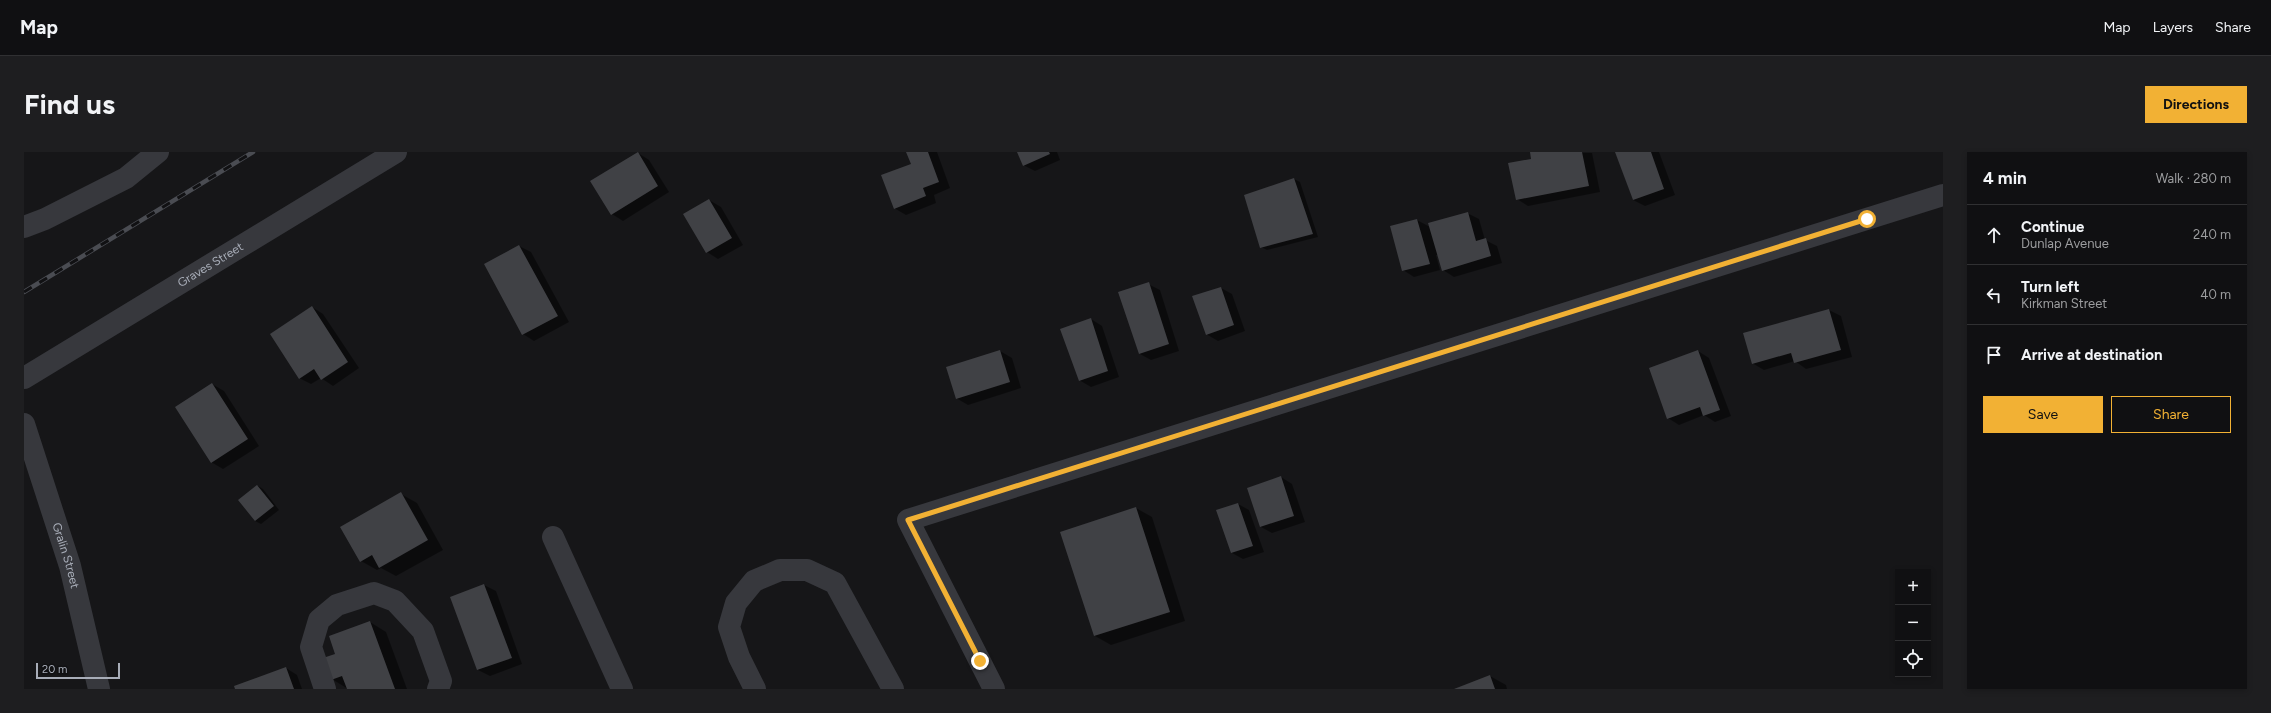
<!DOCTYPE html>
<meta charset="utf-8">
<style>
:root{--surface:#101012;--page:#1e1e20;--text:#f1f3f6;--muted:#9c9d9f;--line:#303032;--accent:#f2b134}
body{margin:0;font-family:Figtree,sans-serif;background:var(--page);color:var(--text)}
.controls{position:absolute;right:12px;bottom:12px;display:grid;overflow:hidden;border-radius:0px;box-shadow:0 2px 6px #0003}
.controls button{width:36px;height:36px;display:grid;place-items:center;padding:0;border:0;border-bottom:1px solid var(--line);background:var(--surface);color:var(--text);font:20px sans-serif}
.scale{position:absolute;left:12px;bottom:10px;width:84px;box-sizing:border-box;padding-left:4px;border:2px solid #a8adb8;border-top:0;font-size:11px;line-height:14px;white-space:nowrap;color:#a8adb8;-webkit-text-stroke:3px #111113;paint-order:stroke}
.stop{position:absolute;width:12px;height:12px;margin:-9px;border:3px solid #f2b134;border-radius:50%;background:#fff}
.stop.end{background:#f2b134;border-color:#fff;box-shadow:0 1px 4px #0008}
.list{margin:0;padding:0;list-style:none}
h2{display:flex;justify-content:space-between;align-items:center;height:52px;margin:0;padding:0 16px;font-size:17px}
h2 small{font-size:13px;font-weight:400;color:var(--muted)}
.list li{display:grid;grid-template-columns:26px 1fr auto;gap:12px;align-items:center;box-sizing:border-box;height:60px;padding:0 16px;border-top:1px solid var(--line)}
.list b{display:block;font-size:15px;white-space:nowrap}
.list p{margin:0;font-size:13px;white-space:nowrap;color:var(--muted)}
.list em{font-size:13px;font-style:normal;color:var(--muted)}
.actions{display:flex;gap:8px;padding:12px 16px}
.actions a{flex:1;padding:9px 0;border:1px solid var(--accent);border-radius:0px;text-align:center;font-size:14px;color:var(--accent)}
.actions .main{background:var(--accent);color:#111}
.icon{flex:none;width:22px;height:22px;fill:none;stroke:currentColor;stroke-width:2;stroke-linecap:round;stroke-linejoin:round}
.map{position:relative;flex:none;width:1919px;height:537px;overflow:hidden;border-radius:0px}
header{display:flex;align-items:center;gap:24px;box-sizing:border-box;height:56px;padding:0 20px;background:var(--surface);border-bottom:1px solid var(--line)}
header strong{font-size:19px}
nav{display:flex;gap:22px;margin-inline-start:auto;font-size:14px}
.intro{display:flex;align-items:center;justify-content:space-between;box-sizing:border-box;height:96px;padding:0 24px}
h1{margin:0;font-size:28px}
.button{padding:10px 18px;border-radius:0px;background:var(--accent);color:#111;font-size:14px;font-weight:700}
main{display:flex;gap:24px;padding:0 24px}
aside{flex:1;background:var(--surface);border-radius:0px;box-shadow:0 2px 6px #0003}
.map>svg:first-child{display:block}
</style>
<header>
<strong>Map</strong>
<nav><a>Map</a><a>Layers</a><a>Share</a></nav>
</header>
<div class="intro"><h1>Find us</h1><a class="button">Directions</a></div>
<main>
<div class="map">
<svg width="1919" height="537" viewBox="0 0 1919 537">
<rect width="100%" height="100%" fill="#161618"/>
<path fill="#0007" d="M883 0H913L926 36 910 43 912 51 882 63 870 56 888 12Z
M994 0H1033L1036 8 1011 19 999 13Z
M1507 0 1568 1 1576 40 1504 54 1493 47 1508 8Z
M1592 0H1635L1651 43 1621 54 1609 48Z
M614 1 625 8 645 40 599 69 588 62Z
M1270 27 1276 30 1294 85 1243 98 1237 95Z
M685 48 697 55 719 93 694 107 683 100Z
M1443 61 1455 67 1461 88 1473 94 1478 111 1430 125 1419 118 1414 103H1412L1416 118 1390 125 1379 118 1367 75 1393 68 1406 75Z
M495 94 507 100 545 170 510 189 499 182Z
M1124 132 1136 138 1155 199 1127 208 1116 202Z
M1197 136 1208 142 1221 179 1194 189 1182 182Z
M288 155 299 162 335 216 309 234 297 226 287 232 275 226Z
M1805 158 1817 164 1828 205 1782 217 1771 209 1740 218 1728 211Z
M1067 167 1078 174 1095 225 1067 235 1055 228Z
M976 199 988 206 997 236 944 253 932 246Z
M1674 199 1685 206 1707 264 1691 270 1680 263 1655 273 1644 266Z
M188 232 200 239 235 294 199 317 187 310Z
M1257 325 1268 332 1281 370 1248 381 1237 375 1224 336Z
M234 334 239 337 255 358 237 372 231 369Z
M377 342 393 351 419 398 372 424 357 416 353 418 337 409Z
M1214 352 1225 358 1240 400 1219 407 1208 401 1193 359Z
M1112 356 1128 365 1161 469 1087 493 1071 484 1038 380Z
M460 433 472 439 498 512 466 524 454 518Z
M346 470 362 480 383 537H324L308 527 312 503Z
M262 516 273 523 278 537H212Z
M1466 524 1482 533 1483 537H1432Z"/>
<path fill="#404145" d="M614 0 634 34 587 63 566 29Z
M882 0H904L915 30 899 36 902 44 870 57 857 23 887 12Z
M993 0H1025L1026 2 999 14Z
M1506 0H1558L1565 34 1492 48 1484 11 1507 7Z
M1591 0H1627L1640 37 1609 48Z
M1270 26 1289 82 1236 96 1220 43Z
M685 47 708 86 682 101 659 62Z
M1444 60 1452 89 1462 86 1467 104 1418 119 1404 71Z
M1393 67 1406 112 1378 119 1366 74Z
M495 93 534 164 498 183 460 112Z
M1125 130 1145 192 1115 202 1094 140Z
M1197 135 1210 173 1182 183 1168 144Z
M288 154 324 210 297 228 290 217 275 227 246 182Z
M1805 157 1817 198 1770 211 1767 201 1728 212 1719 181Z
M1067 166 1084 219 1055 229 1036 177Z
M976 198 986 230 932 247 922 215Z
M1674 198 1696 258 1679 264 1676 255 1643 267 1625 216Z
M188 231 224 287 187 311 151 255Z
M1257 324 1270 364 1236 375 1223 336Z
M233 333 250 354 231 369 214 348Z
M377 340 404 388 355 416 348 403 336 410 316 375Z
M1214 351 1229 394 1207 401 1192 358Z
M1112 355 1146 460 1070 484 1036 380Z
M460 432 488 506 453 518 426 445Z
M346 469 371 537H323L318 524 307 528 299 506 311 502 305 484Z
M262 515 270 537H211L210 534Z
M1466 523 1471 537H1430Z"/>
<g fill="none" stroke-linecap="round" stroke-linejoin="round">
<g stroke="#37383d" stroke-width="22">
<path d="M0 75 21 67 102 26 134 0"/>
<path id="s1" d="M0 226 372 0"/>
<path id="s2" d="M0 272 46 414 75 537"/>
<path d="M529 385 598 537"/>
<path d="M301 537 287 495 295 468 313 453 350 441 371 449 399 479 417 529 414 537"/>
<path d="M731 537 715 505 705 475 712 451 730 429 756 418H783L811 431 869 537"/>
<path d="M970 537 884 368 1919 43"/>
</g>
<g stroke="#4a4c52" stroke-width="4.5">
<path id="rail" d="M0 140 229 0"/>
</g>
<use href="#rail" stroke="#111113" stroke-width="3" stroke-dasharray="9" stroke-linecap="butt"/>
</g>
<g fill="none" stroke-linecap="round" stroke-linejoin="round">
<path stroke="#f2b134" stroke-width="5" d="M956 509 884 368 1843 67"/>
</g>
<g text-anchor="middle" stroke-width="3.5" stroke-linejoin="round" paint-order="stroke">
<g font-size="12" fill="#a8adb8" stroke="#111113">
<text dy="4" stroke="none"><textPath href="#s1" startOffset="218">Graves Street</textPath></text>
<text dy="4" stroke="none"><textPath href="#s2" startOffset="138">Gralin Street</textPath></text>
</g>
</g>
</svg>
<div class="controls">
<button>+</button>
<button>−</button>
<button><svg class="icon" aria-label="locate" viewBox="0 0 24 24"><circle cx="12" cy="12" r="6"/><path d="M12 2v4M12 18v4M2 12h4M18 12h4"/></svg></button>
</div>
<div class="scale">20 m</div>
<div class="stop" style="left:1843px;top:67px"></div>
<div class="stop end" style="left:956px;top:509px"></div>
</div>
<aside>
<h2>4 min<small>Walk · 280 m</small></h2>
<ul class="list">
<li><svg class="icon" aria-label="ahead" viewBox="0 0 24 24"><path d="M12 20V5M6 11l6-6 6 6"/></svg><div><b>Continue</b><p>Dunlap Avenue</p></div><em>240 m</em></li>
<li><svg class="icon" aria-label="left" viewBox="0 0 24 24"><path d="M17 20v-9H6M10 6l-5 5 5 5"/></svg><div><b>Turn left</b><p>Kirkman Street</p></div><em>40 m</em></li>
<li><svg class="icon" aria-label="arrive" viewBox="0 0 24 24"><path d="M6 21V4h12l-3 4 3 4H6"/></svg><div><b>Arrive at destination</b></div></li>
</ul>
<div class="actions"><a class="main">Save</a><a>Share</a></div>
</aside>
</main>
